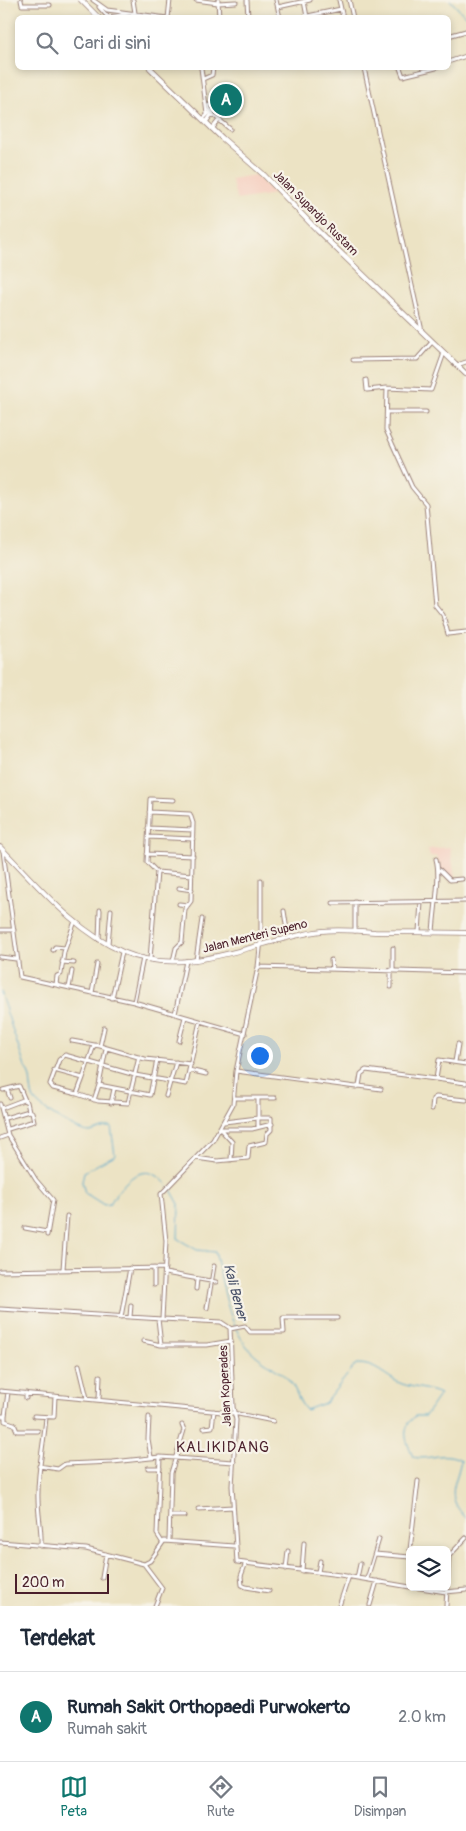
<!DOCTYPE html>
<html lang="id">
<style>
:root{--surface:#fff;--page:#f6f6f7;--text:#1f2937;--muted:#747a83;--line:#e0e1e3;--accent:#0f766e}
body{margin:0;font-family:Pangolin,sans-serif;background:var(--page);color:var(--text)}
.controls{position:absolute;right:15px;bottom:15px;display:grid;overflow:hidden;border-radius:8px;box-shadow:0 2px 8px #0003}
.controls button{width:45px;height:45px;display:grid;place-items:center;padding:0;border:0;border-bottom:1px solid var(--line);background:var(--surface);color:var(--text);font:25px sans-serif}
.scale{position:absolute;left:15px;bottom:12px;width:94px;box-sizing:border-box;padding-left:5px;border:2px solid #4a1f2b;border-top:0;font-size:14px;line-height:18px;white-space:nowrap;color:#4a1f2b;-webkit-text-stroke:4px #f7f3e8;paint-order:stroke}
.you{position:absolute;left:259px;top:1055px;width:18px;height:18px;margin:-12px;border:4px solid #fff;border-radius:50%;background:#1a73e8;box-shadow:0 0 0 8px #1a73e833}
.badge{display:grid;place-items:center;width:32px;height:32px;border-radius:50%;background:var(--accent);color:#fff;font-size:16px;font-weight:700}
.pin{position:absolute;translate:-50% -50%;border:2px solid #fff;box-shadow:0 1px 5px #0006}
.list{margin:0;padding:0;list-style:none}
h2{display:flex;justify-content:space-between;align-items:center;height:65px;margin:0;padding:0 20px;font-size:21px}
h2 small{font-size:16px;font-weight:400;color:var(--muted)}
.list li{display:grid;grid-template-columns:32px 1fr auto;gap:15px;align-items:center;box-sizing:border-box;height:90px;padding:0 20px;border-top:1px solid var(--line)}
.list b{display:block;font-size:19px;white-space:nowrap}
.list p{margin:0;font-size:16px;white-space:nowrap;color:var(--muted)}
.list em{font-size:16px;font-style:normal;color:var(--muted)}
.icon{flex:none;width:28px;height:28px;fill:none;stroke:currentColor;stroke-width:2;stroke-linecap:round;stroke-linejoin:round}
.map{position:relative;flex:none;width:466px;height:1606px;overflow:hidden}
.search{position:absolute;background:var(--surface);box-shadow:0 2px 8px #0003;left:15px;right:15px;top:15px;height:55px;display:flex;align-items:center;gap:12px;box-sizing:border-box;padding:0 18px;border-radius:8px;color:var(--muted);font-size:19px}
.sheet{height:155px;background:var(--surface)}
nav{display:flex;justify-content:space-around;align-items:center;box-sizing:border-box;height:70px;border-top:1px solid var(--line);background:var(--surface);font-size:14px;color:var(--muted)}
nav a{display:grid;justify-items:center;gap:2px}
nav .on{color:var(--accent)}
.map>svg:first-child{display:block}
</style>
<div class="map">
<svg width="466" height="1606" viewBox="0 0 466 1606">
<rect width="100%" height="100%" fill="#f7f3e8"/>
<filter id="ink" filterUnits="userSpaceOnUse"><feTurbulence type="fractalNoise" baseFrequency=".02" numOctaves="2"/><feDisplacementMap in="SourceGraphic" scale="10" xChannelSelector="R" yChannelSelector="G"/><feConvolveMatrix kernelMatrix="1 2 1 2 8 2 1 2 1" color-interpolation-filters="sRGB"/></filter>
<filter id="wash" filterUnits="userSpaceOnUse"><feTurbulence type="fractalNoise" baseFrequency=".0096" numOctaves="4" result="noise"/><feDisplacementMap in="SourceGraphic" scale="20" xChannelSelector="R" yChannelSelector="G"/><feGaussianBlur stdDeviation="1.12" result="paint"/><feColorMatrix in="noise" values="0 0 0 0 0 0 0 0 0 0 0 0 0 0 0 0 0 1.4 0 .05"/><feComposite in="paint" operator="in"/></filter>
<g filter="url(#wash)">
<rect width="100%" height="100%" fill="#ece3c4"/>
<path fill="#f6d2c3" d="M255 175 275 194 237 200 231 179Z
M450 847 455 877H448L439 866 436 856 430 857 428 849Z"/>
<g fill="none" stroke-linecap="round" stroke-linejoin="round">
<path stroke="#4ea4cb" stroke-width="1" d="M450 0 466 17
M0 992 25 1067C33 1079 29 1085 33 1097 36 1107 77 1131 88 1132 96 1132 102 1126 111 1127L115 1155 84 1172 82 1182 85 1193 104 1205 110 1204C123 1181 145 1157 167 1185
M170 1188 179 1204 178 1239 197 1250 215 1252C224 1284 227 1325 250 1350 262 1362 276 1368 287 1378 297 1388 297 1400 306 1410L325 1403 356 1364C376 1363 385 1377 402 1384 414 1388 427 1388 440 1394L425 1416H415C400 1430 406 1440 413 1457 429 1461 444 1450 461 1460 456 1486 444 1495 466 1518"/>
</g>
</g>
<g filter="url(#ink)">
<g fill="none" stroke-linecap="round" stroke-linejoin="round">
<g stroke="#9b8178" stroke-width="5">
<path id="minor" d="M21 0 22 5H50
M93 0 107 10 167 18
M196 0 218 3 236 2
M218 0 219 18
M247 0 248 18
M276 0 280 18
M339 0 343 18
M349 0 353 18
M304 1 307 17
M99 7 108 17 135 13 133 0
M278 7 310 0
M168 18 170 0
M298 18 341 9
M448 36 466 31
M448 62 466 56
M201 68 207 114
M364 68 422 331
M400 68 403 76 436 68
M203 79 212 75 213 68
M209 105 210 112 230 129
M203 119 212 110H215L206 122
M212 129 219 120
M444 353 431 390 387 388 386 430 412 487 426 504 435 605 443 615 448 634 466 632
M353 360 417 359 432 342
M457 365 466 362
M366 380 367 390 387 388
M388 412H426
M149 812 190 814 193 823 191 901 185 909 182 942 176 948 173 961
M148 828 193 830
M148 837 193 839
M3 851 20 977 134 1002 245 1034
M147 854 193 856
M440 870 450 880 462 879
M157 872 192 875
M261 880V940L258 967 236 1071 233 1104 213 1140 161 1194 166 1241 162 1319 221 1322 230 1328 233 1407 236 1420 232 1486 237 1562 340 1575 410 1587
M179 888 192 890
M333 903 466 901
M179 904 188 905
M284 911 288 937
M0 930H14
M355 931V902
M419 932 421 902
M433 933C434 911 441 877 436 859
M99 940 100 910
M108 944 111 910
M53 950 55 947 65 948
M0 957 16 959
M150 959 157 872 147 862 150 799 173 800
M196 960 202 919
M331 960 332 969
M62 962 74 963
M258 967 466 973
M391 970V987
M393 970V948
M56 985 57 976 61 974 64 952 75 921
M69 988 72 971
M92 993 97 964
M112 998 122 952
M134 1002 143 958
M175 1014 186 961
M104 1028 100 1046 145 1059 191 1064
M72 1041 100 1046
M179 1041 185 1017
M106 1049 99 1085 150 1095 157 1060
M455 1062 458 1044
M54 1070 83 1078 94 1045
M189 1070 206 1074
M236 1071 356 1087 359 1086 361 1074 366 1070 466 1083
M83 1078 77 1094 53 1088 50 1084 59 1060 65 1055 135 1075 186 1084 200 1021
M436 1079 439 1060 466 1064
M359 1086 381 1089
M7 1089 10 1098
M3 1090 19 1086 25 1100
M77 1094 98 1101 128 1103 139 1057
M166 1096 176 1062
M234 1098H275
M94 1100 99 1085
M111 1103 114 1089
M0 1104 8 1135 36 1180 53 1200 47 1235
M2 1108 23 1100 27 1102 29 1111 5 1118
M432 1109 433 1099 436 1097 466 1100
M224 1122 258 1118V1127
M8 1129 34 1121 32 1112 29 1111
M221 1129H252L272 1124
M221 1130 232 1142 231 1160
M0 1138 8 1135
M196 1158 217 1161 248 1158 249 1146 266 1142 267 1134 271 1130V1118H258V1099
M25 1228 47 1232
M63 1269 67 1216
M0 1271 165 1268
M165 1273 216 1282
M154 1285V1268
M196 1289 197 1279
M207 1308 214 1266
M0 1309 162 1319
M121 1317 130 1268
M130 1317 131 1305
M158 1319 161 1345H207L231 1341
M230 1329 245 1326 250 1332H284L283 1318H337
M143 1341 161 1345
M79 1365 87 1398
M0 1391 233 1413 273 1421
M26 1398V1393
M99 1399 100 1376
M0 1416H5L8 1392
M5 1416V1421L14 1424 17 1431H38
M34 1416 54 1417 55 1396
M149 1417 148 1439 151 1457
M204 1428 212 1427 214 1411
M160 1457 157 1534 162 1542
M39 1466 58 1469 65 1464 113 1462 160 1457 234 1462
M148 1468H160
M198 1509 233 1507
M171 1516H185
M169 1541 171 1473 184 1430 182 1425
M0 1542 86 1549 144 1564 150 1561 164 1541 234 1546
M41 1546C42 1530 38 1515 38 1499 37 1471 44 1445 46 1417
M410 1550 418 1481
M375 1554 410 1557
M449 1556 466 1538
M144 1564 162 1588 155 1606
M245 1565 241 1576 242 1585 246 1587 269 1591
M286 1569 288 1551
M302 1571 304 1543
M318 1572 320 1561
M102 1578 106 1554
M357 1578 360 1564
M367 1579 379 1539
M414 1587 446 1592 466 1590
M370 1605 377 1581
M339 1606 349 1576
M446 1606 449 1556H447"/>
</g>
<g stroke="#9b8178" stroke-width="5.5">
<path id="major" d="M0 847C38 885 73 930 123 952 189 980 257 939 322 931 340 929 358 931 375 932 406 932 436 932 466 933"/>
</g>
<g stroke="#9b8178" stroke-width="6">
<path id="highway" d="M81 0 99 18
M150 68 222 138 263 174 318 231 466 374"/>
</g>
<use href="#minor" stroke="#fff" stroke-width="3"/>
<use href="#major" stroke="#fff" stroke-width="4"/>
<use href="#highway" stroke="#fff" stroke-width="4.5"/>
</g>
</g>
<g text-anchor="middle" stroke-width="4.5" stroke-linejoin="round" paint-order="stroke">
<g font-size="12" fill="#4a1f2b" stroke="#f7f3e8">
<text transform="translate(316 213) rotate(45)" y="4">Jalan Supardjo Rustam</text>
<text transform="translate(255 936) rotate(-14)" y="4">Jalan Menteri Supeno</text>
<text transform="translate(225 1386) rotate(-93)" y="4">Jalan Koperades</text>
</g>
<g font-size="14" font-style="italic" fill="#4c546b" stroke="#f7f3e8">
<text transform="translate(236 1292) rotate(75)" y="5">Kali Bener</text>
</g>
<g font-size="15" letter-spacing="1" fill="#4a1f2b" stroke="#f7f3e8">
<text x="223" y="1452">KALIKIDANG</text>
</g>
</g>
</svg>
<div class="controls">
<button><svg class="icon" aria-label="layers" viewBox="0 0 24 24"><path d="M12 4l9 5-9 5-9-5zM3 14l9 5 9-5"/></svg></button>
</div>
<div class="scale">200 m</div>
<div class="you"></div>
<div class="pin badge" style="left:226px;top:100px">A</div>
<div class="search"><svg class="icon" aria-label="search" viewBox="0 0 24 24"><circle cx="10" cy="10" r="6"/><path d="M15 15l6 6"/></svg>Cari di sini</div>
</div>
<section class="sheet">
<h2>Terdekat<small></small></h2>
<ul class="list">
<li><span class="badge">A</span><div><b>Rumah Sakit Orthopaedi Purwokerto</b><p>Rumah sakit</p></div><em>2.0 km</em></li>
</ul>
</section>
<nav>
<a class="on"><svg class="icon" aria-label="map" viewBox="0 0 24 24"><path d="M3 6l6-2 6 2 6-2v14l-6 2-6-2-6 2zM9 4v14M15 6v14"/></svg>Peta</a>
<a><svg class="icon" aria-label="directions" viewBox="0 0 24 24"><path d="M12 3l9 9-9 9-9-9zM9 14v-3h6M13 9l2 2-2 2"/></svg>Rute</a>
<a><svg class="icon" aria-label="saved" viewBox="0 0 24 24"><path d="M7 4h10v16l-5-4-5 4z"/></svg>Disimpan</a>
</nav>
